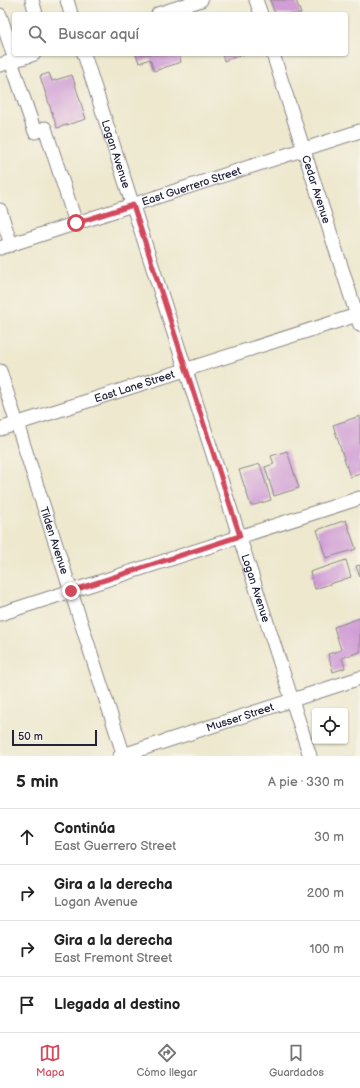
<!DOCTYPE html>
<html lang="es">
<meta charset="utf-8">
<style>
:root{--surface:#fff;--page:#f6f6f6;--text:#222;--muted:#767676;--line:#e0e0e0;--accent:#d1495b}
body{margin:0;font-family:"Balsamiq Sans",sans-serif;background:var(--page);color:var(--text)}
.controls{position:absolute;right:12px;bottom:12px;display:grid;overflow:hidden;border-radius:4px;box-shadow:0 1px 3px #0004}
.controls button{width:36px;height:36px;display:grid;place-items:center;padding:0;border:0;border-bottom:1px solid var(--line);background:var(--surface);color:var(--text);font:20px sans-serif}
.scale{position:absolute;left:12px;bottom:10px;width:85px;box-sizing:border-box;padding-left:4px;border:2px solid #22223b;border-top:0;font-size:11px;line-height:14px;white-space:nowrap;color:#22223b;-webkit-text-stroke:3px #f7f3e8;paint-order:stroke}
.stop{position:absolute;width:12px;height:12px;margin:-9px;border:3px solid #d1495b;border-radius:50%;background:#fff}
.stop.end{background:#d1495b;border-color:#fff;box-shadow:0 1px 4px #0008}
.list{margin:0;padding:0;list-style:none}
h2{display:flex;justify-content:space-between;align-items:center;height:52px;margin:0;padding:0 16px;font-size:17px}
h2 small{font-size:13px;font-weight:400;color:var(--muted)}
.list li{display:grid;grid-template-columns:26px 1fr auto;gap:12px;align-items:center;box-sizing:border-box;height:56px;padding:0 16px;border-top:1px solid var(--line)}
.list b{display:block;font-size:15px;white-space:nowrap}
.list p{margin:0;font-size:13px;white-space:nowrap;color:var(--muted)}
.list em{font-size:13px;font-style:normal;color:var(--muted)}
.icon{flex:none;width:22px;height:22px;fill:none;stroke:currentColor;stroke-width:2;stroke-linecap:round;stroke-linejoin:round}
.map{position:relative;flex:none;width:360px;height:756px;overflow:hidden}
.search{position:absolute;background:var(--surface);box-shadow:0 1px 3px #0004;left:12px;right:12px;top:12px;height:44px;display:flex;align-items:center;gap:10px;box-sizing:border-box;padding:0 14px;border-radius:4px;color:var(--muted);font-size:15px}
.sheet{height:276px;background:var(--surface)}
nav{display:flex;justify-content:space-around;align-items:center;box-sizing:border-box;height:56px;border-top:1px solid var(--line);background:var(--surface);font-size:11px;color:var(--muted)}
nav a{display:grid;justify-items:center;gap:2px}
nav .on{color:var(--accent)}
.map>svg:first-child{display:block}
</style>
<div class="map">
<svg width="360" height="756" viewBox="0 0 360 756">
<rect width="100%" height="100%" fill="#f7f3e8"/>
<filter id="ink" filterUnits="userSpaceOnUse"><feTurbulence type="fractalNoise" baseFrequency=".025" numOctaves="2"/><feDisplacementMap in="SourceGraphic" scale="8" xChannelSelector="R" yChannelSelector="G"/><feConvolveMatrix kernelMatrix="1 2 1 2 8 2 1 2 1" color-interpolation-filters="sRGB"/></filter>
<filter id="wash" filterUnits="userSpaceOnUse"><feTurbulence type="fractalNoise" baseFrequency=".012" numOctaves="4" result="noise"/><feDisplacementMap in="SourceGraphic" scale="16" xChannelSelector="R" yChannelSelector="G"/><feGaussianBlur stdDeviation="0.9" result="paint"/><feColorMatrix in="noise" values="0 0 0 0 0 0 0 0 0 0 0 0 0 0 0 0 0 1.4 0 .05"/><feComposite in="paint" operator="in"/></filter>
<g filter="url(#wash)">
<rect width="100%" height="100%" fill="#ede8ce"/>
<g id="blocks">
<path fill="#d09dd5" d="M270 0H296L301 14H275Z
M136 54H179L181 62 154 71 150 59 139 63Z
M222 54H244L224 61Z
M49 73 52 81 72 75 86 119 57 128 40 76Z
M360 416V474L350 477 333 425Z
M287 451 299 488 274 496 265 467 274 464 271 456Z
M260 464 271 500 251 506 239 470Z
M346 520 356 549 326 558 317 530Z
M346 560 351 577 315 589 310 572Z
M360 565V577L356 566Z
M360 618V652L342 658 345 668 333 672 328 654 341 650 334 627Z"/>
</g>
</g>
<g filter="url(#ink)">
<use href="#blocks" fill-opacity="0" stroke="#888584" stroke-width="1"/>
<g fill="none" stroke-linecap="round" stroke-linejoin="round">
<g stroke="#888584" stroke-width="15">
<g id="minor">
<path d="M32 0 36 14"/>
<path d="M67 0 71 14"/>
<path d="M256 0 261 14"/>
<path d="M158 14 201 0"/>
<path d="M0 15 15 60"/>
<path id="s1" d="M84 54 310 756"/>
<path id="s2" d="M273 54 360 325"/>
<path d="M11 61 35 132 45 128 76 223"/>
<path d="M0 65 34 54"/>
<path d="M0 210 11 245"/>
<path id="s3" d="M0 248 360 131"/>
<path id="s4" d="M0 371 124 756"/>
<path id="s5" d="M0 429 360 314"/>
<path d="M0 614 360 498"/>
<path id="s6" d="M120 756 360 678"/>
</g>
</g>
<use href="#minor" stroke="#fff" stroke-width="13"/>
</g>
</g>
<g fill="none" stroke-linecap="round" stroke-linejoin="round" filter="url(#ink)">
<path stroke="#d1495b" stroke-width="5" d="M71 591 240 536 133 205 76 223"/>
</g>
<g text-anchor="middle" stroke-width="3" stroke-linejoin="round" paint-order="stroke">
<g font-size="11" fill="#22223b" stroke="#f7f3e8">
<text dy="4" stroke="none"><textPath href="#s1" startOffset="105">Logan Avenue</textPath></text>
<text dy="4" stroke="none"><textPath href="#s3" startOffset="201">East Guerrero Street</textPath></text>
<text dy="4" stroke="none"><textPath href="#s2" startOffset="142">Cedar Avenue</textPath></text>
<text dy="4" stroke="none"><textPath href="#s5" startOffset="141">East Lane Street</textPath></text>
<text dy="4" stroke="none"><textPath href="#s4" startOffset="178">Tilden Avenue</textPath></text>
<text dy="4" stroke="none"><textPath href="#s1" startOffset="561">Logan Avenue</textPath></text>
<text dy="4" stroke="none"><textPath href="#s6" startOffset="126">Musser Street</textPath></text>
</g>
</g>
</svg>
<div class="controls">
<button><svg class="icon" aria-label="locate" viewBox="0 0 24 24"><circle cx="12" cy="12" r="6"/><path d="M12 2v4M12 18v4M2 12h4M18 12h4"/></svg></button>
</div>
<div class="scale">50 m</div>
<div class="stop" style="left:76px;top:223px"></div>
<div class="stop end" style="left:71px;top:591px"></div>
<div class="search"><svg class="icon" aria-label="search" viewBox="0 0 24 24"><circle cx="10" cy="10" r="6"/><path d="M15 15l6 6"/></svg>Buscar aquí</div>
</div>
<section class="sheet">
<h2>5 min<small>A pie · 330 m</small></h2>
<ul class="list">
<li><svg class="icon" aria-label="ahead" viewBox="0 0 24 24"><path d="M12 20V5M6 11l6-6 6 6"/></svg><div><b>Continúa</b><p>East Guerrero Street</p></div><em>30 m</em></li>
<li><svg class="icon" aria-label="right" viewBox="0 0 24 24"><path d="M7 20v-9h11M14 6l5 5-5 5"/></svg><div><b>Gira a la derecha</b><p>Logan Avenue</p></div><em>200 m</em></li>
<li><svg class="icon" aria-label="right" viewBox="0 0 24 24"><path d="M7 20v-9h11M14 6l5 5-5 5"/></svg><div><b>Gira a la derecha</b><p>East Fremont Street</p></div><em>100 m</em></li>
<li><svg class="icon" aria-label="arrive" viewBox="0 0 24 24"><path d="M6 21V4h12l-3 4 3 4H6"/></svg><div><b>Llegada al destino</b></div></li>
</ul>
</section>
<nav>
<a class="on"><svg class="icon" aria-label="map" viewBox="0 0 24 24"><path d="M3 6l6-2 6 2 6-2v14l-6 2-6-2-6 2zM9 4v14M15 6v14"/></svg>Mapa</a>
<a><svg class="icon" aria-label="directions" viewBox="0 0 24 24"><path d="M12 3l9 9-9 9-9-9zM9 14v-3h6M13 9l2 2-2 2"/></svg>Cómo llegar</a>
<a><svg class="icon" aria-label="saved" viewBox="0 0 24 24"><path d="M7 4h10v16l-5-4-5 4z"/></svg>Guardados</a>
</nav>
